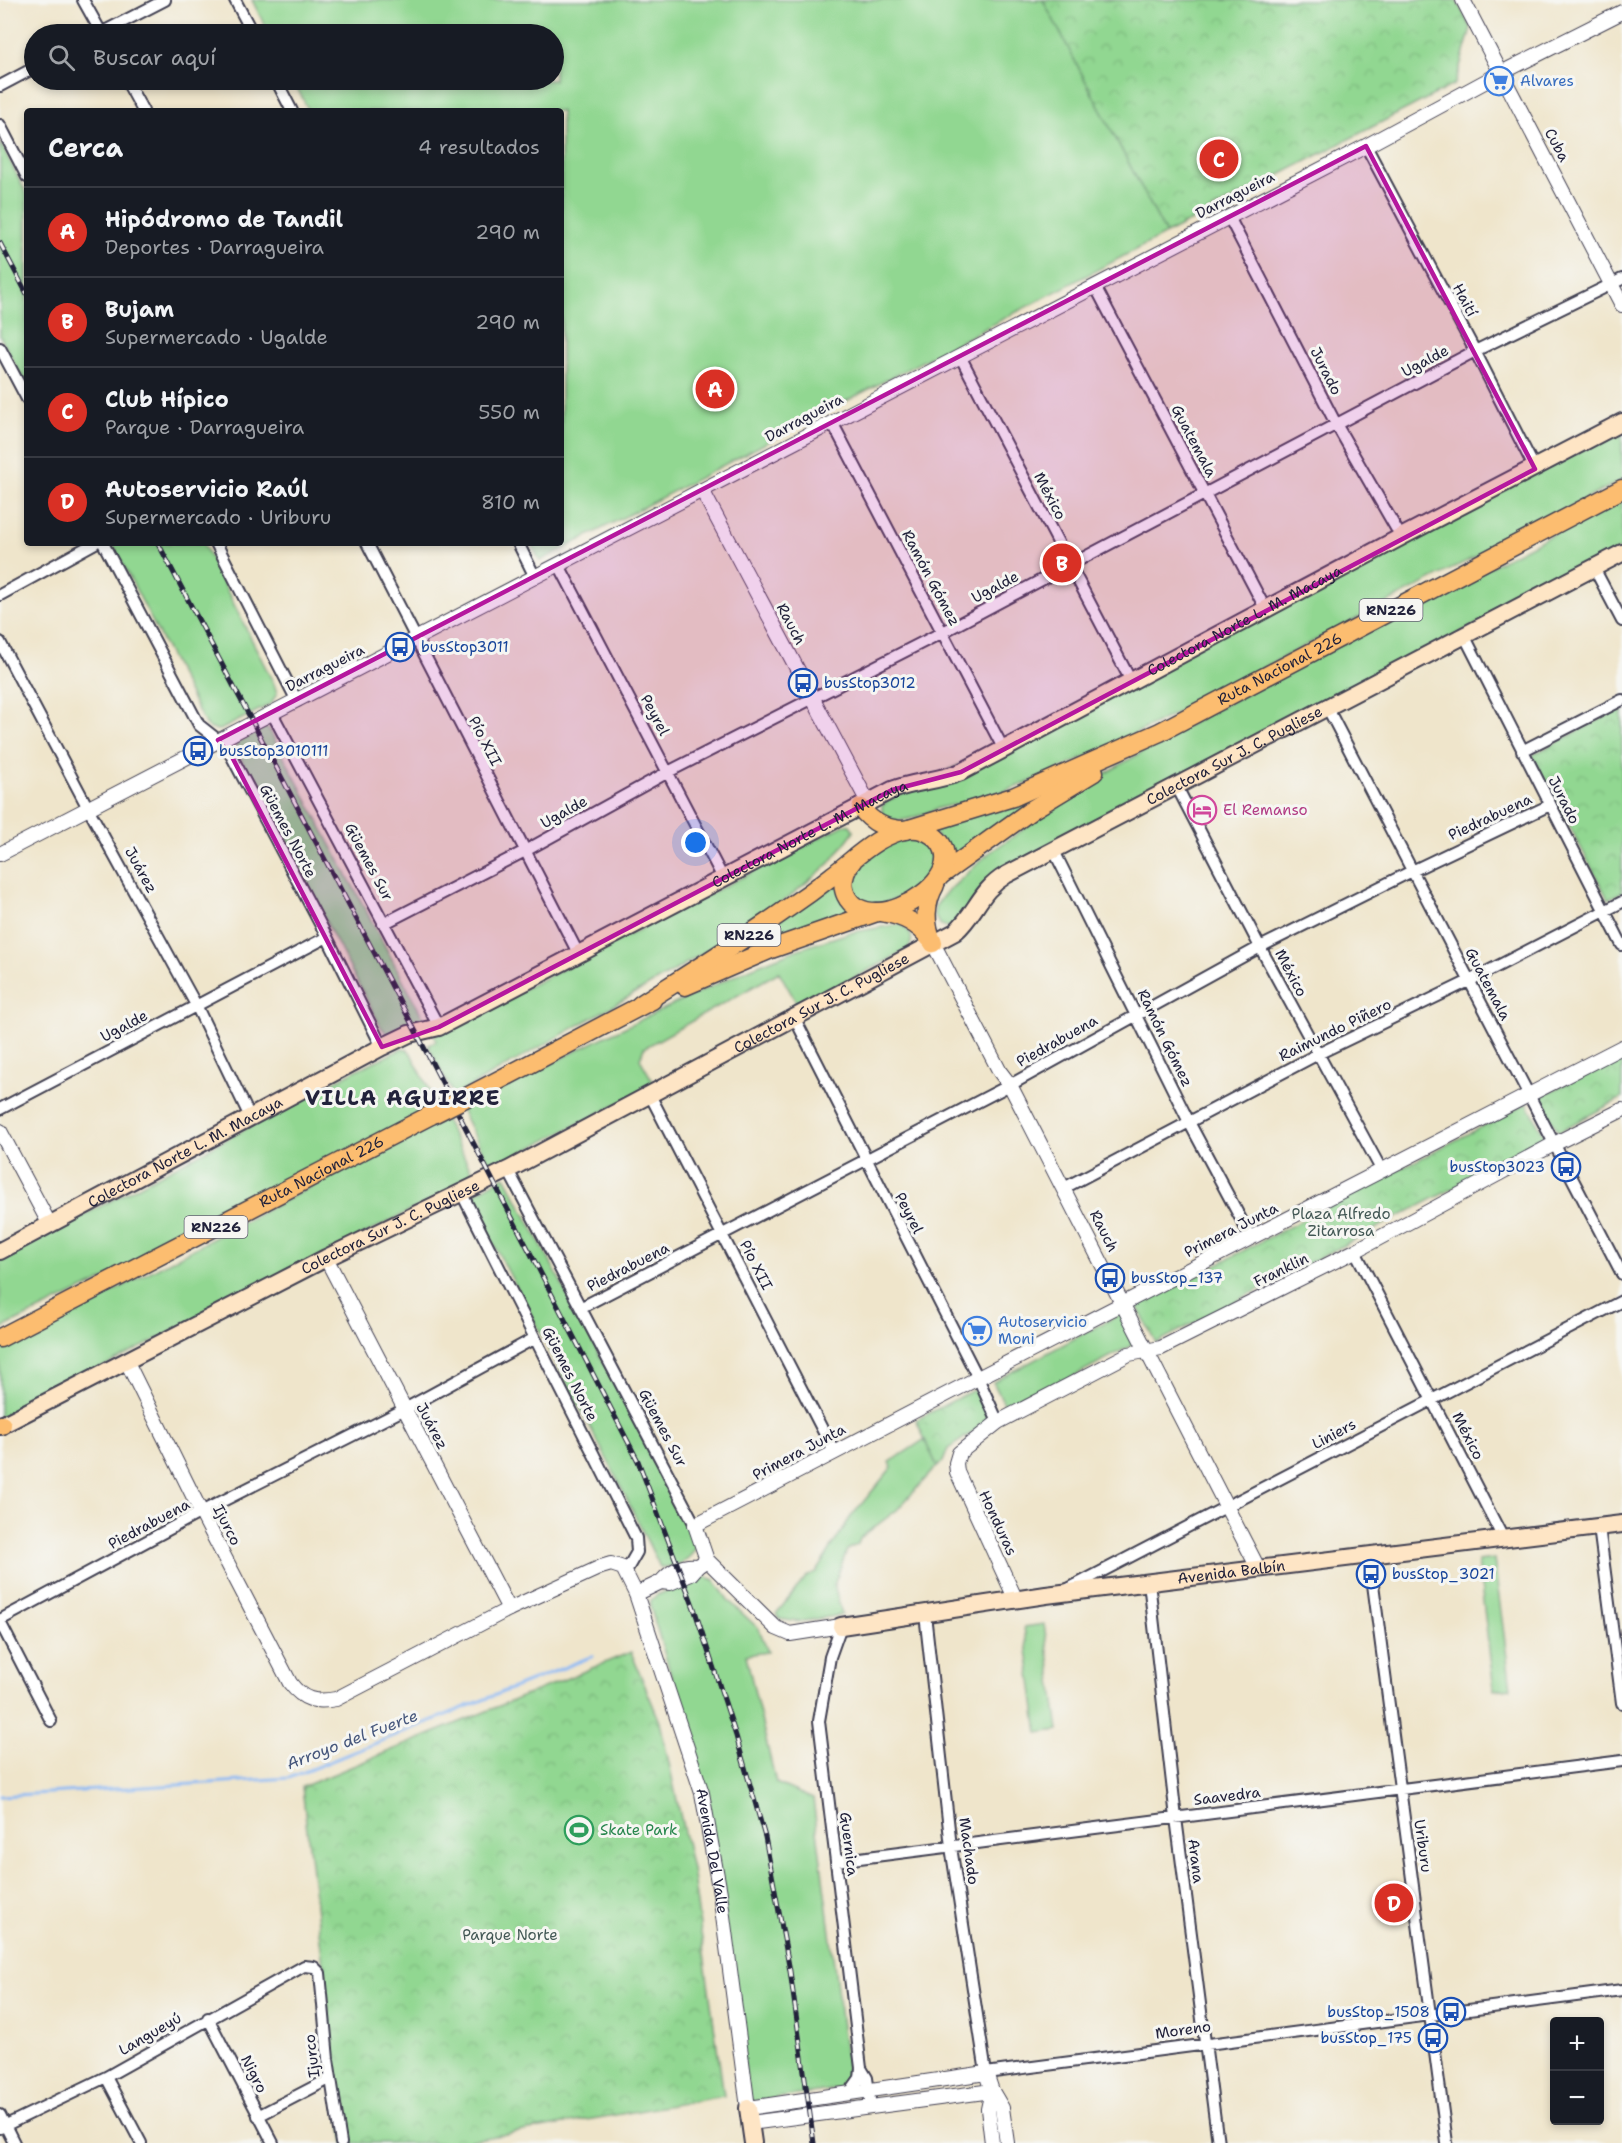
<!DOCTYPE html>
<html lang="es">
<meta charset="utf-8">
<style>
:root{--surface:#171b24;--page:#242831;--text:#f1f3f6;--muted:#9ea1a6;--line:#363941;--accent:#d93025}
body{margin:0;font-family:"Shantell Sans",sans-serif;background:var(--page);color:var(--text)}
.controls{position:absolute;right:18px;bottom:18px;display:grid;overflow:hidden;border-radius:6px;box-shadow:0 3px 9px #0003}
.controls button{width:54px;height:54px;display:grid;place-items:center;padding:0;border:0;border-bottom:2px solid var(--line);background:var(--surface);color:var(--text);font:30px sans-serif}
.you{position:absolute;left:696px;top:843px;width:21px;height:21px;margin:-15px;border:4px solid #fff;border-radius:50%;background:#1a73e8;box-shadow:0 0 0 9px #1a73e833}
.badge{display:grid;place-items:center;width:39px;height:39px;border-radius:50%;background:var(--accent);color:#fff;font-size:20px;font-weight:700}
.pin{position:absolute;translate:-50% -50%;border:3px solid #fff;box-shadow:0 2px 6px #0006}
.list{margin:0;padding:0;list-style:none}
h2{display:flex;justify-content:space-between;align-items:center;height:78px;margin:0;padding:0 24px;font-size:26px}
h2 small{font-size:20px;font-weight:400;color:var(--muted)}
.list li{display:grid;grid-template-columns:39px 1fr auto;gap:18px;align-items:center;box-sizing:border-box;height:90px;padding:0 24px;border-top:2px solid var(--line)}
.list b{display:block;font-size:22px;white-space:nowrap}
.list p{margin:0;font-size:20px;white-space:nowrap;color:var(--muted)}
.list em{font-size:20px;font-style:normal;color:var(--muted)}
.icon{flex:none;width:33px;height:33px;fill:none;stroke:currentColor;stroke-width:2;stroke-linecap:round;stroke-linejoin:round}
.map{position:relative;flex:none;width:1622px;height:2143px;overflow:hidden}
.search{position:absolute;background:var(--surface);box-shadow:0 3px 9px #0003;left:24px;top:24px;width:540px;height:66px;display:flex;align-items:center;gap:15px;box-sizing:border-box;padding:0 21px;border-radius:33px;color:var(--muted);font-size:22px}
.panel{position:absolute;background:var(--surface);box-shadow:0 3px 9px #0003;left:24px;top:108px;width:540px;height:438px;border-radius:6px}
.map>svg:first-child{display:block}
</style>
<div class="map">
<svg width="1622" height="2143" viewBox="0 0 1622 2143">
<defs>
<pattern id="park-crowns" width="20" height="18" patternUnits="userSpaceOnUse" patternTransform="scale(1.5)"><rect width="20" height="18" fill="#91d791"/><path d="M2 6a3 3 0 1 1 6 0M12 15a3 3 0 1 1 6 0" fill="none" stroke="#7db87e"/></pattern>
</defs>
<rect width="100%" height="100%" fill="#f6f6f2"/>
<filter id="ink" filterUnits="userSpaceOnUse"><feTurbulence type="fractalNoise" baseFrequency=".0167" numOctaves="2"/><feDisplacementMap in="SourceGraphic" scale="12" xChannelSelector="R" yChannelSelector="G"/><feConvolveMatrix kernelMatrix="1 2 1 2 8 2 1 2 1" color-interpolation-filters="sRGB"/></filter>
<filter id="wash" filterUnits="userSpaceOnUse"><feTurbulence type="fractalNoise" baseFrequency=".008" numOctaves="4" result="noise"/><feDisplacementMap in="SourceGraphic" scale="24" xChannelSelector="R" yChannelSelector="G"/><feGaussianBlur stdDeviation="1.35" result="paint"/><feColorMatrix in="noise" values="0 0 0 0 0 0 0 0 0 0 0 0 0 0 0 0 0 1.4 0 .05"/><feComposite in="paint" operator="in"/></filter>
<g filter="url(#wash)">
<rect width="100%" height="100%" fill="#efe5cb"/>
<path fill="#91d791" stroke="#5a7c66" stroke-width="1.5" d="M252 0H1044L1166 234 540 561 531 543H561V111H309L293 80H554V34H269Z
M0 142 27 195V386L0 336Z
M1622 430V480L1155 724C1098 751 1031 786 970 802 961 804 952 805 943 807 921 813 905 827 882 816V806L887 801Z
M1622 498V548L1011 867 951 928 941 925 934 916 935 907 943 896 989 853 1106 773 1209 713Z
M112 543H203L274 684 277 693 271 704 220 730 211 729 205 724Z
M262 726 269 729 426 1023 389 1036 381 1027 235 748 237 737Z
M1089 769 952 865 931 826Z
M846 824 850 825 854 831 830 863 789 897 751 923 669 974 457 1094 464 1107 606 1036 751 968 796 950 849 933 900 924C910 930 916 939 907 950L799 1007 779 972 644 1048 640 1059 655 1085 491 1168 428 1045 436 1041 434 1035Z
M915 837 926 839 937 851V870L908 895 875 906 854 897 850 874C865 853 890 842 915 837Z
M836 878 856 916 712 964Z
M402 1049H407L410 1052 475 1178 0 1419V1351L434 1122 0 1329V1260L358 1069Z
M505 1176 690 1527 696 1547C690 1561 675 1568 660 1567L611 1467 472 1203 470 1196Z
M1122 1313 1138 1342 1008 1411 993 1382Z
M925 1439 937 1466 897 1510 860 1538 858 1544 847 1550 834 1585 842 1615 798 1622 780 1619 776 1614 806 1577 816 1572 850 1518 892 1467 890 1462Z
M1494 1559 1511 1688 1494 1690 1478 1561Z
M703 1576 714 1580 729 1601 759 1629 768 1652 746 1655 776 1783 813 1799 847 2066 846 2079 842 2087 837 2089 750 2102 695 1753 650 1606 651 1600 657 1595Z
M1044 1624 1059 1730 1038 1733 1024 1627Z"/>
<path fill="url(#park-crowns)" stroke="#5a7c66" stroke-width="1.5" d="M1043 0H1456L1471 28 1455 84 1166 234Z
M1622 708V892L1608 899 1532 755Z
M1622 1054V1098L1558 1132 1540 1097Z
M1527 1103 1546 1140 1156 1343 1137 1306Z
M973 1390C985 1397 989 1412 985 1424L948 1449 943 1462 937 1466 916 1420Z
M631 1652 660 1722 692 1869 724 2096 455 2143H344L302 1787Z"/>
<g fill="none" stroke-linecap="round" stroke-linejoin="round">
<path stroke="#8ab9f5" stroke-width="3" d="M0 1796 289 1778 593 1656"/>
</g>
</g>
<g filter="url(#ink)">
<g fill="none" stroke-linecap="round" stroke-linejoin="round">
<g stroke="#413f51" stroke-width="14">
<path id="minor" d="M83 0 102 34
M235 0 253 34
M99 34 165 0
M126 80 143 111
M276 80 292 111
M0 86 34 68
M0 125 27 177
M1366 146 1475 351 1535 469
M1229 217 1336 424 1401 537
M1095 286 1266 610
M0 348 27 399
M960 356 1131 681
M832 422 1003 748
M103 543 199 725 218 740 231 755 327 937 382 1047
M216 543 297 701
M367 543 578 953
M518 543 535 577
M559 565 724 880
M1594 568 1622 621
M0 595 95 543
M1464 635 1622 945
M0 642 88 808 196 1005 250 1117
M1327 707 1622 1274
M272 713 439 1027
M1522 751 1622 700
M1177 787 1260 947 1382 1171
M1054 851 1189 1122 1251 1238
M383 924 525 851 668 772 943 632 1475 351 1622 279
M794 1017 978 1378 998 1422
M649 1093 834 1452
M0 1109 327 937
M508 1170 695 1525
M1064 1188 1318 1054 1469 981 1622 902
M461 1192 636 1538 637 1552 626 1571
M1355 1251 1504 1540
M582 1307 1010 1085 1260 947 1412 871 1550 805
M1599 1527 1622 1703
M1369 1554 1447 2143
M1149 1582 1176 1818 1218 2143
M1068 1589 1622 1301
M925 1614 951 1847 986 2073 1622 1990
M0 1620 201 1512 405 1409 535 1338
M0 1622 51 1721
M841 1626 830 1657 819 1721 861 2068 867 2078 871 2107
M836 1861 1622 1761
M208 2018 273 2143
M106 2077 141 2143
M850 2092 860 2078 861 2068
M0 2115 14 2143
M258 2116 331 2078
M0 2128 106 2077 304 1966 314 1967 320 1973 328 2059 341 2143"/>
</g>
<g stroke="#413f51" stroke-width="16">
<g id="tertiary">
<path d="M1463 0 1622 305"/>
<path d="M702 490 869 804"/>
<path d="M0 854 1366 146 1501 73 1622 12"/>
<path d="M933 943 1000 1072 1010 1085 1258 1568"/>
<path d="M0 1131 50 1225"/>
<path d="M326 1258 509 1609"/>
<path id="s1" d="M127 1362 201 1512 290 1683C303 1700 315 1703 336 1699L509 1609 601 1567 611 1564 623 1568 636 1594 702 1793 720 1893 748 2108 986 2073 992 2091 1002 2108 1007 2143"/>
<path d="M661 1582C671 1570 682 1564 698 1566"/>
<path d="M636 1594 661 1582 670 1583 691 1574 698 1566 707 1560"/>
<path d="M1016 1600 957 1472 956 1463 959 1453 998 1422 1129 1354 1161 1348 1355 1251 1554 1144 1622 1110"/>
<path d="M841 1626 790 1634 776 1628 707 1560 695 1525 978 1378 1622 1047"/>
<path d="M750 2123 992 2091"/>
<path d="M992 2143 988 2109 992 2091"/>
</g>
</g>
<g stroke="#413f51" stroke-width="20">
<g id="secondary">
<path id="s2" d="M0 1251 382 1047 409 1034 439 1027 892 790C915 781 939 781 961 772L1401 537 1622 422"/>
<path id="s3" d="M0 1426 326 1258 508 1170 955 932C976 914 979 891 1006 875L1622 553"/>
<path id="s4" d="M841 1626 1046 1595 1622 1524"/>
<path d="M748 2108 753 2143"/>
</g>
</g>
<g stroke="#413f51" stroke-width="21">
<g id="trunk">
<path d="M861 808C871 822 887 830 905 830"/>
<path id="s5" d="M909 829 1013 797 1160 732 1622 489"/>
<path d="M941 875 1033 809 1094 772"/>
<path d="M882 912C900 915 919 923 930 939"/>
<path d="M933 943C924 923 924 904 935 885"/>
<path d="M685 986 771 949 877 912"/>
<path d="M640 1005C690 973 740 942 788 908 803 898 818 887 832 876 856 858 878 834 909 829 925 827 944 839 945 856 948 884 903 912 878 912 846 913 833 884 853 860"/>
<path d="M461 1100 652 1000"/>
<path id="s6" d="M0 1338 431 1115"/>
<path d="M0 1425H2"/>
</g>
</g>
<use href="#minor" stroke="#fff" stroke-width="10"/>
<use href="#tertiary" stroke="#fff" stroke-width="14"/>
<use href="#secondary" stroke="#fee5c5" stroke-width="16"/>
<use href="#trunk" stroke="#fcbd6f" stroke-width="18"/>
<g stroke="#22223b" stroke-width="5">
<path id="rail" d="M0 243 27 294
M158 543 416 1032 638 1461 694 1608 736 1736 765 1837 790 1971 814 2143"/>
</g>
<use href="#rail" stroke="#f6f6f2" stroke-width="3" stroke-dasharray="9" stroke-linecap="butt"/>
<g stroke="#413f51" stroke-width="21" stroke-linecap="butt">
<path id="trunk-bridge" d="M431 1115 461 1100"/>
</g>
<use href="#trunk-bridge" stroke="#fcbd6f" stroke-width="18"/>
</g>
</g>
<path fill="#b5179e" fill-opacity="0.2" stroke="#b5179e" stroke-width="4.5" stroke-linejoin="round" d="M1366 146 1535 469 961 772 892 790 439 1027 382 1047 231 755 218 740Z"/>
<defs>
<g id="supermarket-ring" transform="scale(1.5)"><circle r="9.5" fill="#f6f6f2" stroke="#3f7fe0" stroke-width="1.5"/><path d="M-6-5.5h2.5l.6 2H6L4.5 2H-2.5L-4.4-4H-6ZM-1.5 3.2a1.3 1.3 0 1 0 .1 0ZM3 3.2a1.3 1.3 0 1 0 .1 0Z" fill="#3f7fe0"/></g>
<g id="bus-ring" transform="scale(1.5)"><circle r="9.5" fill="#f6f6f2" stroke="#1a4fb4" stroke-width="1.5"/><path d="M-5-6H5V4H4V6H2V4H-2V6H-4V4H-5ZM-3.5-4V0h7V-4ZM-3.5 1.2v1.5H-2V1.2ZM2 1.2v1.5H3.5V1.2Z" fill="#1a4fb4"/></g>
<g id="hotel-ring" transform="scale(1.5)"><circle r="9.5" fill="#f6f6f2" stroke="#d1479c" stroke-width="1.5"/><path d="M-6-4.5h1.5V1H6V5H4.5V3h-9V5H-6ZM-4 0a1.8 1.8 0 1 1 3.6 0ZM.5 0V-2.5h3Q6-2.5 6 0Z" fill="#d1479c"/></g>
<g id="stadium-ring" transform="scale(1.5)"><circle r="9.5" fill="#f6f6f2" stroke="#2e9e5b" stroke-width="1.5"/><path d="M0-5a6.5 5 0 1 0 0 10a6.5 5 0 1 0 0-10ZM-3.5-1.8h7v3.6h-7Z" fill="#2e9e5b"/></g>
</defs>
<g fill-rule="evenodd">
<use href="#supermarket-ring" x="1499" y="81"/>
<use href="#bus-ring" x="400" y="647"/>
<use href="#bus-ring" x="803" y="683"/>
<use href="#bus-ring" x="198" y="751"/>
<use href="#hotel-ring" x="1202" y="810"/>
<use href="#bus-ring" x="1566" y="1167"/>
<use href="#bus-ring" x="1110" y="1278"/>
<use href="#supermarket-ring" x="977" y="1331"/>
<use href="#bus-ring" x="1371" y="1574"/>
<use href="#stadium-ring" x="579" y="1830"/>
<use href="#bus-ring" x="1451" y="2012"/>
<use href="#bus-ring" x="1433" y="2038"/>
</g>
<g text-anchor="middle" stroke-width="6" stroke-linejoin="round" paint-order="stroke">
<g fill="#f6f6f2" stroke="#626272" stroke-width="1.5">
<rect x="1359.5" y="599" width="63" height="22" rx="4.5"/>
<rect x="717.5" y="924" width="63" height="22" rx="4.5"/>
<rect x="184.5" y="1216" width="63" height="22" rx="4.5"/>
</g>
<g font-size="14" font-weight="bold" fill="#22223b">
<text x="1391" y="615">RN226</text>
<text x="749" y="940">RN226</text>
<text x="216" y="1232">RN226</text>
</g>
<g font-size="15" fill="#366cbe" stroke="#f6f6f2" text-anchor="start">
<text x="1520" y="86">Alvares</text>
<text x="998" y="1327">Autoservicio<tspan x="998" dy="17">Moni</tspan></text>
</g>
<g font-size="15" fill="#22223b" stroke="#f6f6f2">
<text transform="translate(1557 145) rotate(62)" y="5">Cuba</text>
<text transform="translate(1235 195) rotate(-27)" y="5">Darragueira</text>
<text transform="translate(1465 300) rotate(62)" y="5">Haití</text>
<text transform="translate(1425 361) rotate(-28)" y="5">Ugalde</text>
<text transform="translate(1326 371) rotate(63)" y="5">Jurado</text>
<text transform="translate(804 418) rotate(-28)" y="5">Darragueira</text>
<text transform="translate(1194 441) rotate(62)" y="5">Guatemala</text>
<text transform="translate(1050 496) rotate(62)" y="5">México</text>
<text transform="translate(931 578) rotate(62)" y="5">Ramón Gómez</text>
<text transform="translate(995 587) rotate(-28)" y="5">Ugalde</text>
<text dy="5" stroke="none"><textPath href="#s2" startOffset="1398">Colectora Norte L. M. Macaya</textPath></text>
<text transform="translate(791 624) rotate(62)" y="5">Rauch</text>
<text transform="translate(325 668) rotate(-27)" y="5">Darragueira</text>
<text dy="5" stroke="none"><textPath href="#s5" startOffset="405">Ruta Nacional 226</textPath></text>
<text transform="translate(655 715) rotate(62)" y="5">Peyrel</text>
<text transform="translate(485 741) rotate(63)" y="5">Pío XII</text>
<text dy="5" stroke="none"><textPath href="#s3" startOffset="1410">Colectora Sur J. C. Pugliese</textPath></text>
<text transform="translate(1564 800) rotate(63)" y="5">Jurado</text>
<text transform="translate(564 812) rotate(-29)" y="5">Ugalde</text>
<text transform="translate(1490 817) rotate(-25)" y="5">Piedrabuena</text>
<text transform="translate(288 831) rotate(62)" y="5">Güemes Norte</text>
<text dy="5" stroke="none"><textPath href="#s2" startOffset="912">Colectora Norte L. M. Macaya</textPath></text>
<text transform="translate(369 862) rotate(62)" y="5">Güemes Sur</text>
<text transform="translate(141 870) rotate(61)" y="5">Juárez</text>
<text transform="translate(1291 973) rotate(62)" y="5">México</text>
<text transform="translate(1488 984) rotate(62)" y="5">Guatemala</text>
<text dy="5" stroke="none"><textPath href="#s3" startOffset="924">Colectora Sur J. C. Pugliese</textPath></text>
<text transform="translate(124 1026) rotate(-28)" y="5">Ugalde</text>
<text transform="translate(1335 1030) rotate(-26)" y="5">Raimundo Piñero</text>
<text transform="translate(1165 1038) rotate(64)" y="5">Ramón Gómez</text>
<text transform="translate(1057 1041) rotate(-29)" y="5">Piedrabuena</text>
<text dy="5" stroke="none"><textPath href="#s2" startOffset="210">Colectora Norte L. M. Macaya</textPath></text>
<text dy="5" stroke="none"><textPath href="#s6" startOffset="362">Ruta Nacional 226</textPath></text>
<text transform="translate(909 1213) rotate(63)" y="5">Peyrel</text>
<text dy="5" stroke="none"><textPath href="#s3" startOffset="438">Colectora Sur J. C. Pugliese</textPath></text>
<text transform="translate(1231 1230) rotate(-27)" y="5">Primera Junta</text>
<text transform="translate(1104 1231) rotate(63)" y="5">Rauch</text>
<text transform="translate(756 1265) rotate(63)" y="5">Pío XII</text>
<text transform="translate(628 1267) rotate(-27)" y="5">Piedrabuena</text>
<text transform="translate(1281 1270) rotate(-26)" y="5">Franklin</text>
<text transform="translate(570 1374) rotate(63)" y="5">Güemes Norte</text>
<text transform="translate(432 1426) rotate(62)" y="5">Juárez</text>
<text transform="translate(663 1428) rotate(62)" y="5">Güemes Sur</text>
<text transform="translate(1334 1434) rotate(-28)" y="5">Liniers</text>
<text transform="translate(1468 1436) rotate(63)" y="5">México</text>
<text transform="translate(799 1452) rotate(-28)" y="5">Primera Junta</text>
<text transform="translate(998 1523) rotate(65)" y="5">Honduras</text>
<text transform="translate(149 1524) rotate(-28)" y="5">Piedrabuena</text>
<text transform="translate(227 1525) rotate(63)" y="5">Ijurco</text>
<text dy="5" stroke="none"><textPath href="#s4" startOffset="394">Avenida Balbín</textPath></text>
<text transform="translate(1227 1796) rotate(-7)" y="5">Saavedra</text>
<text transform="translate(849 1844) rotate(83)" y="5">Guernica</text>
<text transform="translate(1423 1846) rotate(82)" y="5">Uriburu</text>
<text transform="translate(969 1851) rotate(82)" y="5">Machado</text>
<text dy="5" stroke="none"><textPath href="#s1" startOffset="1029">Avenida Del Valle</textPath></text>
<text transform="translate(1196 1861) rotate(83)" y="5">Arana</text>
<text transform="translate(1183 2030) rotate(-8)" y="5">Moreno</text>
<text transform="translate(150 2034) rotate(-30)" y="5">Langueyú</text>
<text transform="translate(312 2056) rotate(-97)" y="5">Ijurco</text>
<text transform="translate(254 2074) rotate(63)" y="5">Nigro</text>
</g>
<g font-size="15" fill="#164399" stroke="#f6f6f2" text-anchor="start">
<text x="421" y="652">busStop3011</text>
<text x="824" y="688">busStop3012</text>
<text x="219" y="756">busStop3010111</text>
<text x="1545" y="1172" text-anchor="end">busStop3023</text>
<text x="1131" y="1283">busStop_137</text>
<text x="1392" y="1579">busStop_3021</text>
<text x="1430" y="2017" text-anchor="end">busStop_1508</text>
<text x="1412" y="2043" text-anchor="end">busStop_175</text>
</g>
<g font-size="15" fill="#b23c85" stroke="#f6f6f2" text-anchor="start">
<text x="1223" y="815">El Remanso</text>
</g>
<g font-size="15" fill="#435855" stroke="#f6f6f2">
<text x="1341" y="1219">Plaza Alfredo<tspan x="1341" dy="17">Zitarrosa</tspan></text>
<text x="510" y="1940">Parque Norte</text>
</g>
<g font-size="15" fill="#27864d" stroke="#f6f6f2" text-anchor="start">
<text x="600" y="1835">Skate Park</text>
</g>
<g font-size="16" font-style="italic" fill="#46577c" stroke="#f6f6f2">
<text transform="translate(352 1739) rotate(-21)" y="6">Arroyo del Fuerte</text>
</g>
<g font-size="21" font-weight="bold" letter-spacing="1.5" fill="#22223b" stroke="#f6f6f2">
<text x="403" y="1105">VILLA AGUIRRE</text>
</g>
</g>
</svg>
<div class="controls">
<button>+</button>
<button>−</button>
</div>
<div class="you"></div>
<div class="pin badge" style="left:715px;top:389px">A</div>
<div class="pin badge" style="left:1062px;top:563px">B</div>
<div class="pin badge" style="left:1219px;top:159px">C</div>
<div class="pin badge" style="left:1394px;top:1903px">D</div>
<div class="search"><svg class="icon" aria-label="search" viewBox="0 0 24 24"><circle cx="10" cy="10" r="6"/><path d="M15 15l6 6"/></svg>Buscar aquí</div>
<section class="panel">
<h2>Cerca<small>4 resultados</small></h2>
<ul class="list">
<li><span class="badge">A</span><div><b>Hipódromo de Tandil</b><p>Deportes · Darragueira</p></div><em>290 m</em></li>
<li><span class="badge">B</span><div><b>Bujam</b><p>Supermercado · Ugalde</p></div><em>290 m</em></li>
<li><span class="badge">C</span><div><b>Club Hípico</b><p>Parque · Darragueira</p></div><em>550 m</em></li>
<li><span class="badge">D</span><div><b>Autoservicio Raúl</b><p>Supermercado · Uriburu</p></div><em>810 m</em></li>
</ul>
</section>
</div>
